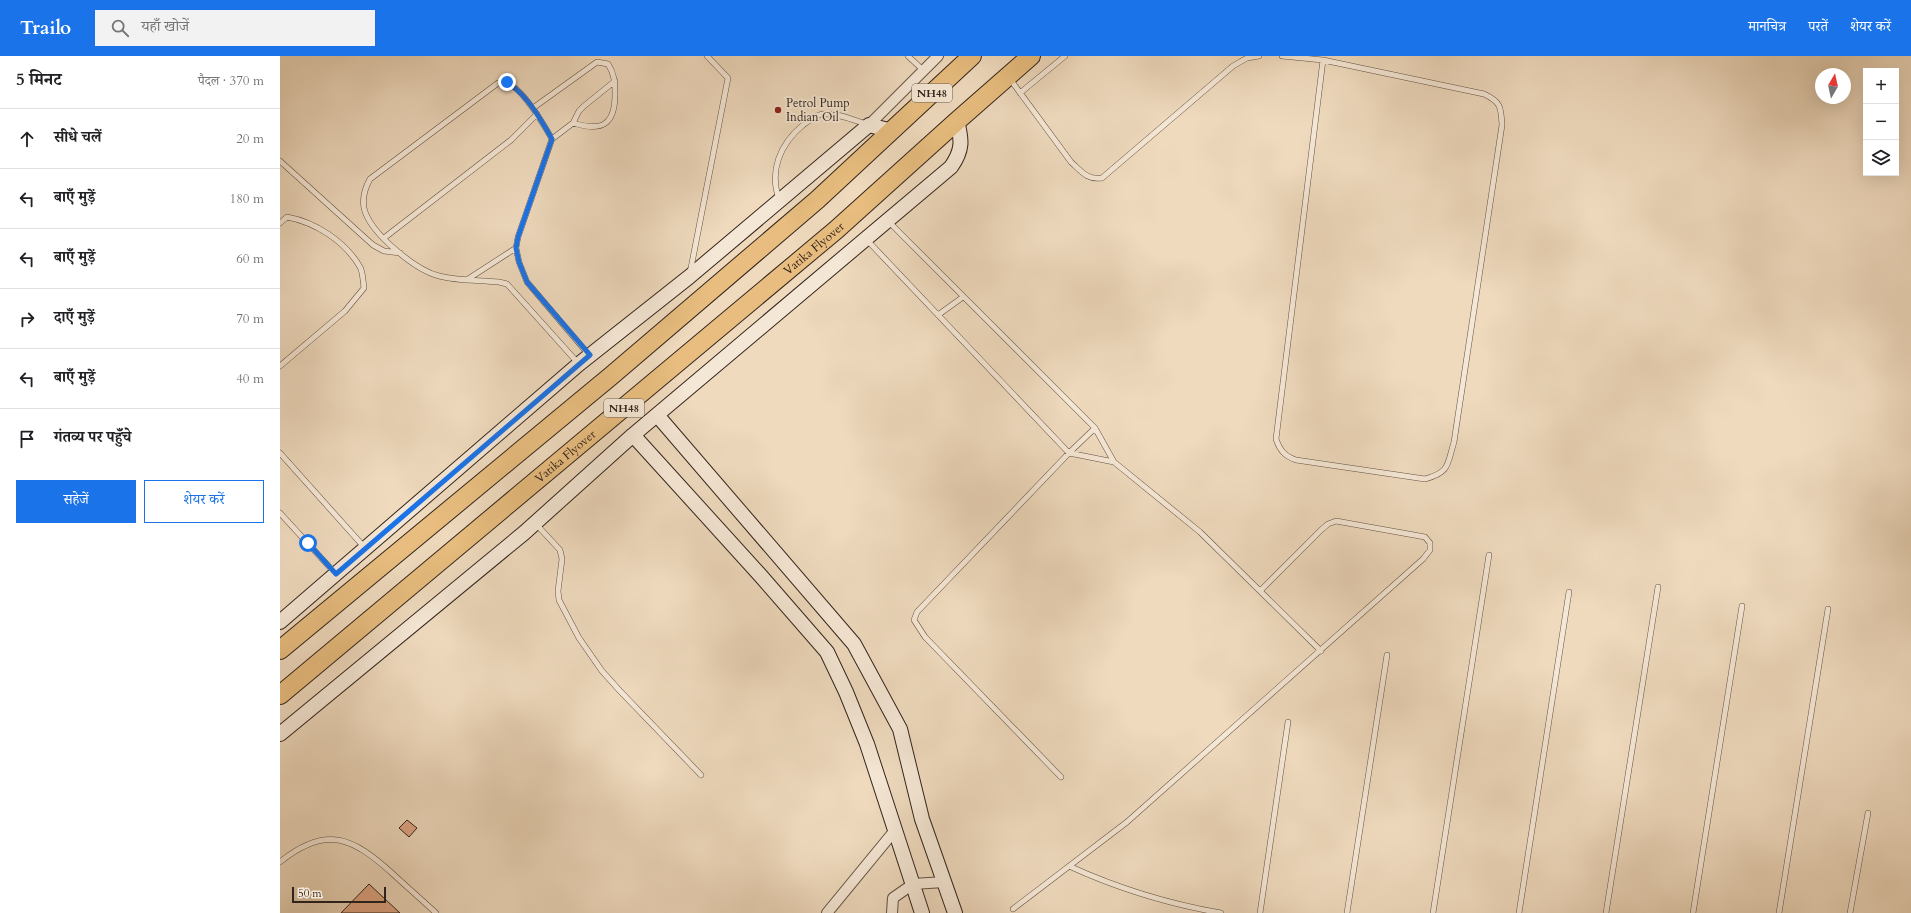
<!DOCTYPE html>
<html lang="hi">
<meta charset="utf-8">
<style>
:root{--surface:#fff;--page:#f2f2f2;--text:#202124;--muted:#757577;--line:#e0e0e0;--accent:#1a73e8}
body{margin:0;font-family:Cardo,"Noto Serif Devanagari",serif;background:var(--page);color:var(--text)}
.controls{position:absolute;right:12px;top:12px;display:grid;overflow:hidden;border-radius:0px;box-shadow:0 4px 16px #0002}
.controls button{width:36px;height:36px;display:grid;place-items:center;padding:0;border:0;border-bottom:1px solid var(--line);background:var(--surface);color:var(--text);font:20px sans-serif}
.compass{position:absolute;left:1535px;top:12px;width:36px;height:36px;border-radius:50%;background:var(--surface);box-shadow:0 4px 16px #0002;rotate:9deg}
.scale{position:absolute;left:12px;bottom:10px;width:94px;box-sizing:border-box;padding-left:4px;border:2px solid #32241b;border-top:0;font-size:11px;line-height:14px;white-space:nowrap;color:#32241b;-webkit-text-stroke:3px #f5e7d5;paint-order:stroke}
.stop{position:absolute;width:12px;height:12px;margin:-9px;border:3px solid #1a73e8;border-radius:50%;background:#fff}
.stop.end{background:#1a73e8;border-color:#fff;box-shadow:0 1px 4px #0008}
.list{margin:0;padding:0;list-style:none}
h2{display:flex;justify-content:space-between;align-items:center;height:52px;margin:0;padding:0 16px;font-size:17px}
h2 small{font-size:13px;font-weight:400;color:var(--muted)}
.list li{display:grid;grid-template-columns:26px 1fr auto;gap:12px;align-items:center;box-sizing:border-box;height:60px;padding:0 16px;border-top:1px solid var(--line)}
.list b{display:block;font-size:15px;white-space:nowrap}
.list em{font-size:13px;font-style:normal;color:var(--muted)}
.actions{display:flex;gap:8px;padding:12px 16px}
.actions a{flex:1;padding:9px 0;border:1px solid var(--accent);border-radius:0px;text-align:center;font-size:14px;color:var(--accent)}
.actions .main{background:var(--accent);color:#fff}
.icon{flex:none;width:22px;height:22px;fill:none;stroke:currentColor;stroke-width:2;stroke-linecap:round;stroke-linejoin:round}
.map{position:relative;flex:none;width:1631px;height:857px;overflow:hidden}
header{display:flex;align-items:center;gap:24px;box-sizing:border-box;height:56px;padding:0 20px;background:var(--accent);color:#fff}
header strong{font-size:19px}
nav{display:flex;gap:22px;margin-inline-start:auto;font-size:14px}
.search{width:280px;height:36px;background:var(--page);display:flex;align-items:center;gap:10px;box-sizing:border-box;padding:0 14px;border-radius:0px;color:var(--muted);font-size:15px}
main{display:flex}
aside{flex:1;background:var(--surface)}
.map>svg:first-child{display:block}
</style>
<header>
<strong>Trailo</strong>
<div class="search"><svg class="icon" aria-label="search" viewBox="0 0 24 24"><circle cx="10" cy="10" r="6"/><path d="M15 15l6 6"/></svg>यहाँ खोजें</div>
<nav><a>मानचित्र</a><a>परतें</a><a>शेयर करें</a></nav>
</header>
<main>
<aside>
<h2>5 मिनट<small>पैदल · 370 m</small></h2>
<ul class="list">
<li><svg class="icon" aria-label="ahead" viewBox="0 0 24 24"><path d="M12 20V5M6 11l6-6 6 6"/></svg><div><b>सीधे चलें</b></div><em>20 m</em></li>
<li><svg class="icon" aria-label="left" viewBox="0 0 24 24"><path d="M17 20v-9H6M10 6l-5 5 5 5"/></svg><div><b>बाएँ मुड़ें</b></div><em>180 m</em></li>
<li><svg class="icon" aria-label="left" viewBox="0 0 24 24"><path d="M17 20v-9H6M10 6l-5 5 5 5"/></svg><div><b>बाएँ मुड़ें</b></div><em>60 m</em></li>
<li><svg class="icon" aria-label="right" viewBox="0 0 24 24"><path d="M7 20v-9h11M14 6l5 5-5 5"/></svg><div><b>दाएँ मुड़ें</b></div><em>70 m</em></li>
<li><svg class="icon" aria-label="left" viewBox="0 0 24 24"><path d="M17 20v-9H6M10 6l-5 5 5 5"/></svg><div><b>बाएँ मुड़ें</b></div><em>40 m</em></li>
<li><svg class="icon" aria-label="arrive" viewBox="0 0 24 24"><path d="M6 21V4h12l-3 4 3 4H6"/></svg><div><b>गंतव्य पर पहुँचे</b></div></li>
</ul>
<div class="actions"><a class="main">सहेजें</a><a>शेयर करें</a></div>
</aside>
<div class="map">
<svg width="1631" height="857" viewBox="0 0 1631 857">
<rect width="100%" height="100%" fill="#efdabe"/>
<filter id="stains"><feTurbulence type="fractalNoise" baseFrequency=".005" numOctaves="4"/><feColorMatrix values="0 0 0 0 .2 0 0 0 0 .09 0 0 0 0 .02 0 0 0 .5 -.17"/></filter>
<radialGradient id="worn" r=".72"><stop offset=".6" stop-color="#630" stop-opacity="0"/><stop offset="1" stop-color="#630" stop-opacity=".3"/></radialGradient>
<path fill="#e0a786" stroke="#32241b" d="M127 764 137 772 129 781 119 772Z
M89 828 120 857H61Z"/>
<g fill="none" stroke-linecap="round" stroke-linejoin="round">
<g stroke="#615244" stroke-width="6">
<path id="lane" d="M628 0 643 14
M1002 0 1043 4 1204 38C1221 46 1221 51 1222 69L1174 386C1167 409 1170 416 1145 423L1016 404C1005 400 1000 395 996 383L1043 4
M730 23 791 106C802 116 807 124 822 122L953 10 967 2 979 0
M740 37 785 0
M253 52 317 6 328 8C334 17 335 26 335 38 335 69 322 76 293 67
M272 83 293 67 299 55 304 50 335 25
M0 105 93 189 104 195 120 197
M499 143C489 115 500 88 523 69 529 65 536 58 544 58 558 57 573 64 586 68
M609 166 815 372 834 406 920 476 1041 595
M0 167 7 161C35 166 65 185 80 211 83 216 83 226 84 232L65 255 0 310
M104 182 231 84 257 58
M586 183 789 397 834 406
M410 217 448 22 427 0
M188 223 236 192
M658 259 683 241
M298 307 227 228 219 226C200 224 178 225 159 220 135 214 89 176 84 152 82 141 85 132 90 123L218 27C221 27 225 26 227 27 243 32 264 69 272 83L238 181 236 192 239 206 247 226 309 299
M0 397 85 492
M0 457 55 517
M256 468 280 494 282 503 278 535 279 544 299 582 322 615 340 635 421 719
M781 721 645 581 634 564 637 556 789 397 815 372
M0 806C47 768 73 782 113 818 127 831 142 844 156 857
M789 810C837 832 889 848 941 857
M733 853 847 766 1143 503 1150 494V487L1145 481 1056 465 1048 468 1041 474 981 534
M980 857 1008 666
M1067 857 1107 599
M1153 857 1209 499
M1239 857 1289 536
M1326 857 1378 531
M1413 857 1462 550
M1499 857 1548 553
M1570 857 1588 757"/>
</g>
<g stroke="#615244" stroke-width="12">
<path id="street" d="M589 69 658 0
M547 857 616 773
M612 857 613 842 633 828 664 826"/>
</g>
<g stroke="#32241b" stroke-width="16">
<path id="secondary" d="M377 359 574 588 620 673 642 763 675 857
M353 379 480 519 547 596 566 636 587 688 642 857
M0 566 299 308 409 221 589 69 612 75
M0 678 244 477 353 379 671 111C683 94 682 84 677 65"/>
</g>
<g stroke="#32241b" stroke-width="20">
<g id="highway">
<path d="M0 594 331 320 537 144 692 0"/>
<path id="s1" d="M0 639 556 174 677 65 751 0"/>
</g>
</g>
<use href="#lane" stroke="#f5e7d5" stroke-width="5"/>
<use href="#street" stroke="#f5e7d5" stroke-width="10"/>
<use href="#secondary" stroke="#f5e7d5" stroke-width="14"/>
<use href="#highway" stroke="#e8bd7f" stroke-width="18"/>
</g>
<g fill="none" stroke-linecap="round" stroke-linejoin="round">
<path stroke="#1a73e8" stroke-width="5" d="M28 487 56 518 310 299 247 226 239 206 236 192 238 181 272 83C260 62 248 40 227 26"/>
</g>
<circle fill="#8f2418" stroke="#f5e7d5" stroke-width="1.5" cx="498" cy="54" r="4"/>
<g text-anchor="middle" stroke-width="3.5" stroke-linejoin="round" paint-order="stroke">
<g fill="#f5e7d5" stroke="#6c5e53" stroke-width="1">
<rect x="632" y="28" width="40" height="18" rx="3"/>
<rect x="324" y="343" width="40" height="18" rx="3"/>
</g>
<g font-size="11" font-weight="bold" fill="#32241b">
<text x="652" y="41">NH48</text>
<text x="344" y="356">NH48</text>
</g>
<g font-size="12" fill="#32241b" stroke="#f5e7d5" text-anchor="start">
<text x="506" y="51">Petrol Pump<tspan x="506" dy="14">Indian Oil</tspan></text>
</g>
<g font-size="12" fill="#32241b" stroke="#f5e7d5">
<text dy="4" stroke="none"><textPath href="#s1" startOffset="696">Vatika Flyover</textPath></text>
<text dy="4" stroke="none"><textPath href="#s1" startOffset="372">Vatika Flyover</textPath></text>
</g>
</g>
<rect width="100%" height="100%" filter="url(#stains)"/>
<rect width="100%" height="100%" fill="url(#worn)"/>
</svg>
<div class="controls">
<button>+</button>
<button>−</button>
<button><svg class="icon" aria-label="layers" viewBox="0 0 24 24"><path d="M12 4l9 5-9 5-9-5zM3 14l9 5 9-5"/></svg></button>
</div>
<svg class="compass" viewBox="-18 -18 36 36"><path d="M0-13l5 13h-10z" fill="#e53935"/><path d="M0 13l5-13h-10z" fill="#757577"/></svg>
<div class="scale">50 m</div>
<div class="stop" style="left:28px;top:487px"></div>
<div class="stop end" style="left:227px;top:26px"></div>
</div>
</main>
